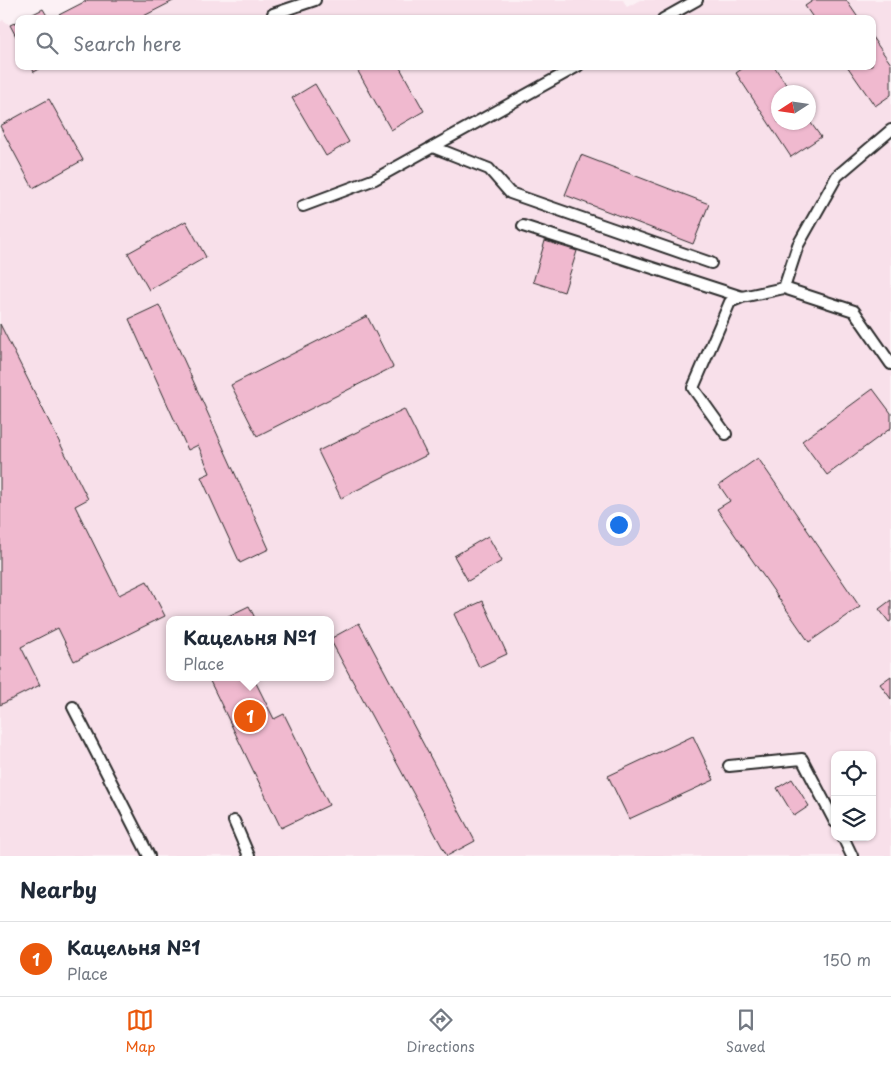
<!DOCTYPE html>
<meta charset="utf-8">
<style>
:root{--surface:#fff;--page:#f2f2f3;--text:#1f2937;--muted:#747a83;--line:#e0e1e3;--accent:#ea580c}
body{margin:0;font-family:"Playpen Sans",sans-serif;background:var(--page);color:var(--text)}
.controls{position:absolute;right:15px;bottom:15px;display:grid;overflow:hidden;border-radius:10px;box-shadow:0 1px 4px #0004}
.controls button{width:45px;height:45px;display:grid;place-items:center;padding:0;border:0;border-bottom:1px solid var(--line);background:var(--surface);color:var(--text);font:25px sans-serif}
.compass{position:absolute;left:771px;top:85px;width:45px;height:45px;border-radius:50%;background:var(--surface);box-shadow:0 1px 4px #0004;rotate:258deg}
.you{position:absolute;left:618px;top:524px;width:18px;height:18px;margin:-12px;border:4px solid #fff;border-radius:50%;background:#1a73e8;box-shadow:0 0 0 8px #1a73e833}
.badge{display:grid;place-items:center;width:32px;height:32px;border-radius:50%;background:var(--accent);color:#fff;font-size:16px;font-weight:700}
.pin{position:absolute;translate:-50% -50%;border:2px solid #fff;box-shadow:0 1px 5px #0006}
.popup{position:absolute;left:166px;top:616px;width:168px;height:65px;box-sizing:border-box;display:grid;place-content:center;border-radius:10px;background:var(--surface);filter:drop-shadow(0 1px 4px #0005);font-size:16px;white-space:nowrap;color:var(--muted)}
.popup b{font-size:19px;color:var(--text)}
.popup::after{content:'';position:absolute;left:50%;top:100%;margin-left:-10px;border:10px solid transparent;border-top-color:var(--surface)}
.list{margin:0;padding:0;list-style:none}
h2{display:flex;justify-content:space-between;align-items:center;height:65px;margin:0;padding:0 20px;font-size:21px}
h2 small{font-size:16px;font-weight:400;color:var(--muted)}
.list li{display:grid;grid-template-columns:32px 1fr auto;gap:15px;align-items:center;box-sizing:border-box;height:75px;padding:0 20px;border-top:1px solid var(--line)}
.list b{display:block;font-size:19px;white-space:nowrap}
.list p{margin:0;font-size:16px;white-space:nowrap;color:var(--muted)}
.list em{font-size:16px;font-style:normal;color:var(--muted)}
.icon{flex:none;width:28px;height:28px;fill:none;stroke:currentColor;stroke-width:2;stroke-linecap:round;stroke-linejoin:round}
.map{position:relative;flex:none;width:891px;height:856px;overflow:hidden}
.search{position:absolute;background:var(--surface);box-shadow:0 1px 4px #0004;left:15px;right:15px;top:15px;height:55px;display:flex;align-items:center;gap:12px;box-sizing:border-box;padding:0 18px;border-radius:10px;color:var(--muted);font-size:19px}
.sheet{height:140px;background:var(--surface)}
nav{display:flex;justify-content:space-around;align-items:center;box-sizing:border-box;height:70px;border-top:1px solid var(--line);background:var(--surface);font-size:14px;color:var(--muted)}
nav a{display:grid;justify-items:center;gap:2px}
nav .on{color:var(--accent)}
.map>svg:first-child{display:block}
</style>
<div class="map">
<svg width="891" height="856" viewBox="0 0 891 856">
<rect width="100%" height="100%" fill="#fcf1f5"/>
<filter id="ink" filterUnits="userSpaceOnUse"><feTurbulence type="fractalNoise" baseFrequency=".02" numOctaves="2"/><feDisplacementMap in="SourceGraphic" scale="10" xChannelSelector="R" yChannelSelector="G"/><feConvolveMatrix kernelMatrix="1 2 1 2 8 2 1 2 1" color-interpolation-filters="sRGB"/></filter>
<g filter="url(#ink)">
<path fill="#f8e0ea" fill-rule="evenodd" d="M88 0H623L627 7 640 0H891V856H0V22L3 20 10 25 19 21V66H872V19H51ZM778 92H808V122H778ZM170 620H330V677H170ZM835 755H872V837H835Z"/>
<path fill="#f0b9cf" stroke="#2b2b2b" d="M88 0H175L138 19H51Z
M814 0H846L859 19H814L805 6Z
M43 9 49 19H23Z
M19 21V42L10 25Z
M872 37 891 64V95L875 106 847 66H872Z
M31 66H45L34 72Z
M355 66H399L424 111 391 130Z
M746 66H774L791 92H778V122H808V119L821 137 791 157 736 73Z
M315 84 349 142 326 156 292 98Z
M49 99 83 160 33 188 0 126Z
M581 155 709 204 693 244 565 195Z
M186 221 206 257 149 290 128 253Z
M545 241 577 251 564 292 533 282Z
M159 305 269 549 240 563 201 477 210 473 198 445 188 450 129 319Z
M367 316 393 367 257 436 231 385Z
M0 324 88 499 75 506 119 595 147 581 165 616 74 661 58 628 21 647 40 685 0 705Z
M873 389 891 413V428L827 475 802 441Z
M404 409 427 455 341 498 318 451Z
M758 458 860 607 809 642 717 509 730 501 719 485Z
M488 536 502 561 468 581 454 556Z
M891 600V621L889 622 879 609Z
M483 601 507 654 479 667 454 614Z
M249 606 256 620H220Z
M359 623 475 841 447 856 330 639Z
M891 676V699L880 684Z
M208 677H253L274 719 284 714 329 805 281 828Z
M693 736 714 780 629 819 608 776Z
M792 779 809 806 794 816 777 788Z"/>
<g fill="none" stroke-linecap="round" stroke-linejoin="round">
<g stroke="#2b2b2b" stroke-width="14">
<path id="service" d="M273 14 315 0
M663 19 697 0
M433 147 489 169 510 193 711 263
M303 206 375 179 578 66
M523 226 742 297 784 288 798 245 837 176 891 130
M784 288 854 311 891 364
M726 434 693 388 730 302 742 297
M73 707 149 856
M729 766 802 759 835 822
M234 821 249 856
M843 837 852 856"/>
</g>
<use href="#service" stroke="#fff" stroke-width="10"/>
</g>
</g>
</svg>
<div class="controls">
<button><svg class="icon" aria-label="locate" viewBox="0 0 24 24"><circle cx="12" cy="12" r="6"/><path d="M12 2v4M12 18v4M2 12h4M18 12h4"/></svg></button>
<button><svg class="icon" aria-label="layers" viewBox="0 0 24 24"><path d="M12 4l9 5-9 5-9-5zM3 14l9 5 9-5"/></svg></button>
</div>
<svg class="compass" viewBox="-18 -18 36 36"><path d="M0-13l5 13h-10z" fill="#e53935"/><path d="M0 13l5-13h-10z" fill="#747a83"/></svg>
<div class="you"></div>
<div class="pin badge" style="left:250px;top:716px">1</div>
<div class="popup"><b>Кацельня №1</b>Place</div>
<div class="search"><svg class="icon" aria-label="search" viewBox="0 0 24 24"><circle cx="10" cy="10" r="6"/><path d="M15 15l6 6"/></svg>Search here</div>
</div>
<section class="sheet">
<h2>Nearby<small></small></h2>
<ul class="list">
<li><span class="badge">1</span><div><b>Кацельня №1</b><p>Place</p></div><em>150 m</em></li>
</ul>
</section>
<nav>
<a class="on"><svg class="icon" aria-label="map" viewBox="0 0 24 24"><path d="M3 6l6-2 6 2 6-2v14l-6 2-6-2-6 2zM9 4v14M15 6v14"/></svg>Map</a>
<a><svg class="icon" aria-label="directions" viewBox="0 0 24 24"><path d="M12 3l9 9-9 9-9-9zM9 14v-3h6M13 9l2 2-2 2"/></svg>Directions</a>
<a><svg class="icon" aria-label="saved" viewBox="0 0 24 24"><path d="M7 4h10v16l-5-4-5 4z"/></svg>Saved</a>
</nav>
